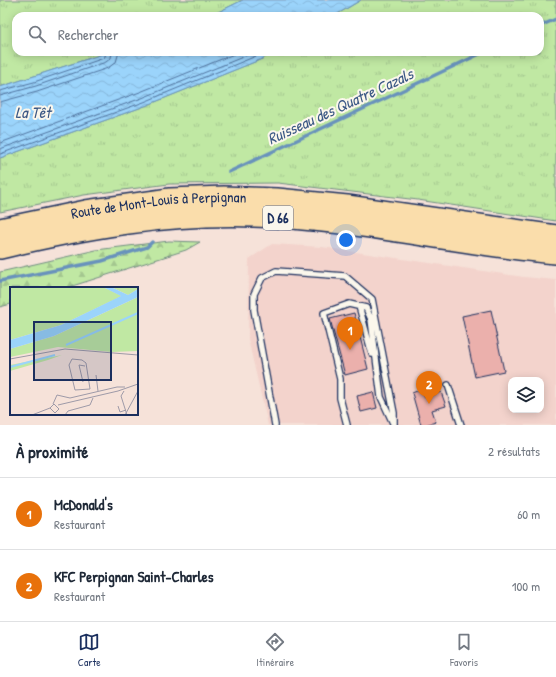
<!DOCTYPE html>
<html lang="fr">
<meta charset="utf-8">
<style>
:root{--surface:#fff;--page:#f2f2f3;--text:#1f2937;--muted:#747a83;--line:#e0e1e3;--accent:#1b2f5e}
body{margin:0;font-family:"Patrick Hand",sans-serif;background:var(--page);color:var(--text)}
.controls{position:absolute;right:12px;bottom:12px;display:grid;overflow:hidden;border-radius:8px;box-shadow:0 2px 10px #0003}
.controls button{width:36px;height:36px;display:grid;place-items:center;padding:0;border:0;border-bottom:1px solid var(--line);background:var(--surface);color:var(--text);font:20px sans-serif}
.you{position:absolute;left:346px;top:240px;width:14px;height:14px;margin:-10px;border:3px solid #fff;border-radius:50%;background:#1a73e8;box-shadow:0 0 0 6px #1a73e833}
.badge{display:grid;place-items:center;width:26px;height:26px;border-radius:50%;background:var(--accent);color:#fff;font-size:13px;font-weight:700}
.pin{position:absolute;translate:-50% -33px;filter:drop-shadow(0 1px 2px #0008)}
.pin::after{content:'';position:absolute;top:21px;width:14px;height:12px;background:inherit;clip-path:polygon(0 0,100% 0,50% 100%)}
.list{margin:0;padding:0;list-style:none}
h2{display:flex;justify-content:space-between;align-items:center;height:52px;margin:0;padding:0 16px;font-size:17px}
h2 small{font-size:13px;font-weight:400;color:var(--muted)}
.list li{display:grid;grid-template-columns:26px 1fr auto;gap:12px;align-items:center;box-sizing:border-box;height:72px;padding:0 16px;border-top:1px solid var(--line)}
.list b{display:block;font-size:15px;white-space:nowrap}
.list p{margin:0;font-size:13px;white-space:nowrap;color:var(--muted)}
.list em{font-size:13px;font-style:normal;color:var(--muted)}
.icon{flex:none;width:22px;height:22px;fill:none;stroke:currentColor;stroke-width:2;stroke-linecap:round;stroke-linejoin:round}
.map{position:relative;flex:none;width:556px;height:425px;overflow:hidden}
.search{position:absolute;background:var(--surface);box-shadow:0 2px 10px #0003;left:12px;right:12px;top:12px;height:44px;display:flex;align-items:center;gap:10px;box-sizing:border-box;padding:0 14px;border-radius:12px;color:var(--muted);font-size:15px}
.sheet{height:196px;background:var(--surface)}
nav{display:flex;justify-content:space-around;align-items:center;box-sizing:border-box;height:56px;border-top:1px solid var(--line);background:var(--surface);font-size:11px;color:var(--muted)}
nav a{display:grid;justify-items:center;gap:2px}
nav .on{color:var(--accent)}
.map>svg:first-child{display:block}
</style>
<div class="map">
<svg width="556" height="425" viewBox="0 0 556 425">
<defs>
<pattern id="grass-tufts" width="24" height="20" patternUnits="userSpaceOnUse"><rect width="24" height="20" fill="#c0e8a3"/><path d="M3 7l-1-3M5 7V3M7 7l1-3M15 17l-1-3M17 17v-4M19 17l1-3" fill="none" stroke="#a4c78f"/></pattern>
<pattern id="forest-firs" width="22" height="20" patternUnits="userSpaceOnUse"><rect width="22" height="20" fill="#c0e8a3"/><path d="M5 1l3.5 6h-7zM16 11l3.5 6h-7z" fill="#a4c78f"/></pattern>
<pattern id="water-waves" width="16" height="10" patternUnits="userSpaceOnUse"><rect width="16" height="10" fill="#9bd4fb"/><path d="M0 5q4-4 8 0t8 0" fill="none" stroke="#85b6da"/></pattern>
</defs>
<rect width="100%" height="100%" fill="#f6e2d9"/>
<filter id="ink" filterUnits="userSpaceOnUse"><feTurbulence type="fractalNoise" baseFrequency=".025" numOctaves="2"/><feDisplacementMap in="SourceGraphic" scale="8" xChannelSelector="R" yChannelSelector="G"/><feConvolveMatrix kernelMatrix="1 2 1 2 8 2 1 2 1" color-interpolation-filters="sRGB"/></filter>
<g filter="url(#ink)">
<path fill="#f3d3cc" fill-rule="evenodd" d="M272 244 322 247 524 277 556 280V425H268L248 339 249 259ZM511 380H541V410H511Z"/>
<path fill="url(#grass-tufts)" stroke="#6e8c80" d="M0 0H243L210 16H16V52H109L0 87Z
M361 0H556V221L418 200 278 183 169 184 84 195 0 212V158L145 106 262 59 274 52H540V16H334Z"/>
<path fill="url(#forest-firs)" stroke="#6e8c80" d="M169 241 200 242 186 250 66 288H11V304L0 307V272L96 250Z"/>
<path fill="url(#water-waves)" stroke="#6892bc" d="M243 0H361L334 16H210Z
M109 52H274L262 59 145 106 0 158V87Z"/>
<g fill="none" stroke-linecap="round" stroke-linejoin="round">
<path stroke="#4e719d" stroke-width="1" d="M0 91 34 82 104 58 107 52
M0 96 36 86 106 62 111 58 112 52
M0 102 37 92 108 68 116 62 119 52
M0 143 140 92 239 52
M0 149 142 98 255 52
M0 154 144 102 266 52"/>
<path stroke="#6892bc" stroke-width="3.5" d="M540 26 556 19
M229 172 484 52
M0 281 102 261 147 247 152 242"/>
</g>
<path fill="#ebb0ac" stroke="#1b2f5e" d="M491 310 504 371 475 377 462 316Z
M354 313 368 369 345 375 330 319Z
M422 389 425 397 441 392 446 406 432 410 436 422 425 425H421L412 393Z
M373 392 377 408 361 412 357 396Z"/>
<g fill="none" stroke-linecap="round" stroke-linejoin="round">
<g stroke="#1b2f5e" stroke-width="8">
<path id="lane" d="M359 306 372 354
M448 385 461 425
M275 425 254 310V294L262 278 276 271 345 276 372 299 394 413V425
M347 425 340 398V379L324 313 349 304 366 308 371 319 381 397 393 423"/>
</g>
<g stroke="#1b2f5e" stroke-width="24">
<g id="highway">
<path id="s1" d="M0 229 86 211 170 199 224 197 277 199 347 206 556 236"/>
<path d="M0 248C83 228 168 213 254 216 355 219 455 244 556 253"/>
</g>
</g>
<use href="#lane" stroke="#fbf7ec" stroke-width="5.5"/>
<use href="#highway" stroke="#faddab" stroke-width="21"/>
</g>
</g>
<g text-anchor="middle" stroke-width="4" stroke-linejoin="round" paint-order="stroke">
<rect fill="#fbf7ec" stroke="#5e6b89" stroke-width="1" x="263" y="206" width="30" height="24" rx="3"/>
<g font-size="14" font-weight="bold" fill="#1b2f5e">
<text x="278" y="223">D 66</text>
</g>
<g font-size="15" fill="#1b2f5e" stroke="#fbf7ec">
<text dy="5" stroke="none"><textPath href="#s1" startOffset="161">Route de Mont-Louis à Perpignan</textPath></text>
</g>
<g font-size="16" font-style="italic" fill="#3b5885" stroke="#fbf7ec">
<text transform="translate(340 106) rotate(-25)" y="6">Ruisseau des Quatre Cazals</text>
<text x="33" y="118">La Têt</text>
</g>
</g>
<g transform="translate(10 287)">
<rect width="128" height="128" fill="#f6e2d9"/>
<path d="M0 0H93L112 9 51 38 0 53ZM101 0H128V2L118 8ZM128 10V64L102 65 48 60 0 70V62L44 49Z" fill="#c0e8a3"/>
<path d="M52 68 38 73 0 84V78Z" fill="#c0e8a3"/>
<path d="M93 0H101L118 8 128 2V10L44 49 0 62V53L51 38 111 9Z" fill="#9bd4fb"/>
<path fill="none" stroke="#9bd4fb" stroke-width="2" d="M56 58 128 26M0 80 45 68"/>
<path fill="none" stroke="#9e9aa8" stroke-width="1" d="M0 72 55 62 128 68M62 72 72 73 76 76 80 102 65 103 59 78ZM86 88 88 104M73 95 69 78 75 79M114 104 111 109 117 128M43 117 47 108 60 111 107 100H115M48 118 108 104 128 97M108 119 110 125 116 123M22 128 40 121 44 117 49 122 45 126 40 121M55 128 58 124 80 118 83 111M115 128 128 104"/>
<path fill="#1b2f5e" fill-opacity="0.15" stroke="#1b2f5e" stroke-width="2" d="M24 35H101V93H24Z"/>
<rect width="128" height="128" fill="none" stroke="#1b2f5e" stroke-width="2"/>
</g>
</svg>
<div class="controls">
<button><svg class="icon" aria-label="layers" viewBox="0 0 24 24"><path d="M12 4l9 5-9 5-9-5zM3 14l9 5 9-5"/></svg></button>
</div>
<div class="you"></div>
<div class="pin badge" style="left:350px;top:350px;background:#e8710a">1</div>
<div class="pin badge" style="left:429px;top:404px;background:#e8710a">2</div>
<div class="search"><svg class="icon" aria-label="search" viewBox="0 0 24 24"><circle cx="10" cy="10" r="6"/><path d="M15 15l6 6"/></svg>Rechercher</div>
</div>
<section class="sheet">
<h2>À proximité<small>2 résultats</small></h2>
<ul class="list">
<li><span class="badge" style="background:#e8710a">1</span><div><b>McDonald's</b><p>Restaurant</p></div><em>60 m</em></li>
<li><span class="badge" style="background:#e8710a">2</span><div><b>KFC Perpignan Saint-Charles</b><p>Restaurant</p></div><em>100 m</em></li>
</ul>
</section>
<nav>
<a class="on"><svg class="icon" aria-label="map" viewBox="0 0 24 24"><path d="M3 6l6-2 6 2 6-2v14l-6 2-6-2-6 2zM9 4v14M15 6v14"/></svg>Carte</a>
<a><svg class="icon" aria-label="directions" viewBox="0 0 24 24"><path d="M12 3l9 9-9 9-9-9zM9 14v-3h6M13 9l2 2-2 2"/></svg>Itinéraire</a>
<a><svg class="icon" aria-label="saved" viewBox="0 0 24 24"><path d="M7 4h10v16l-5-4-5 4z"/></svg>Favoris</a>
</nav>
